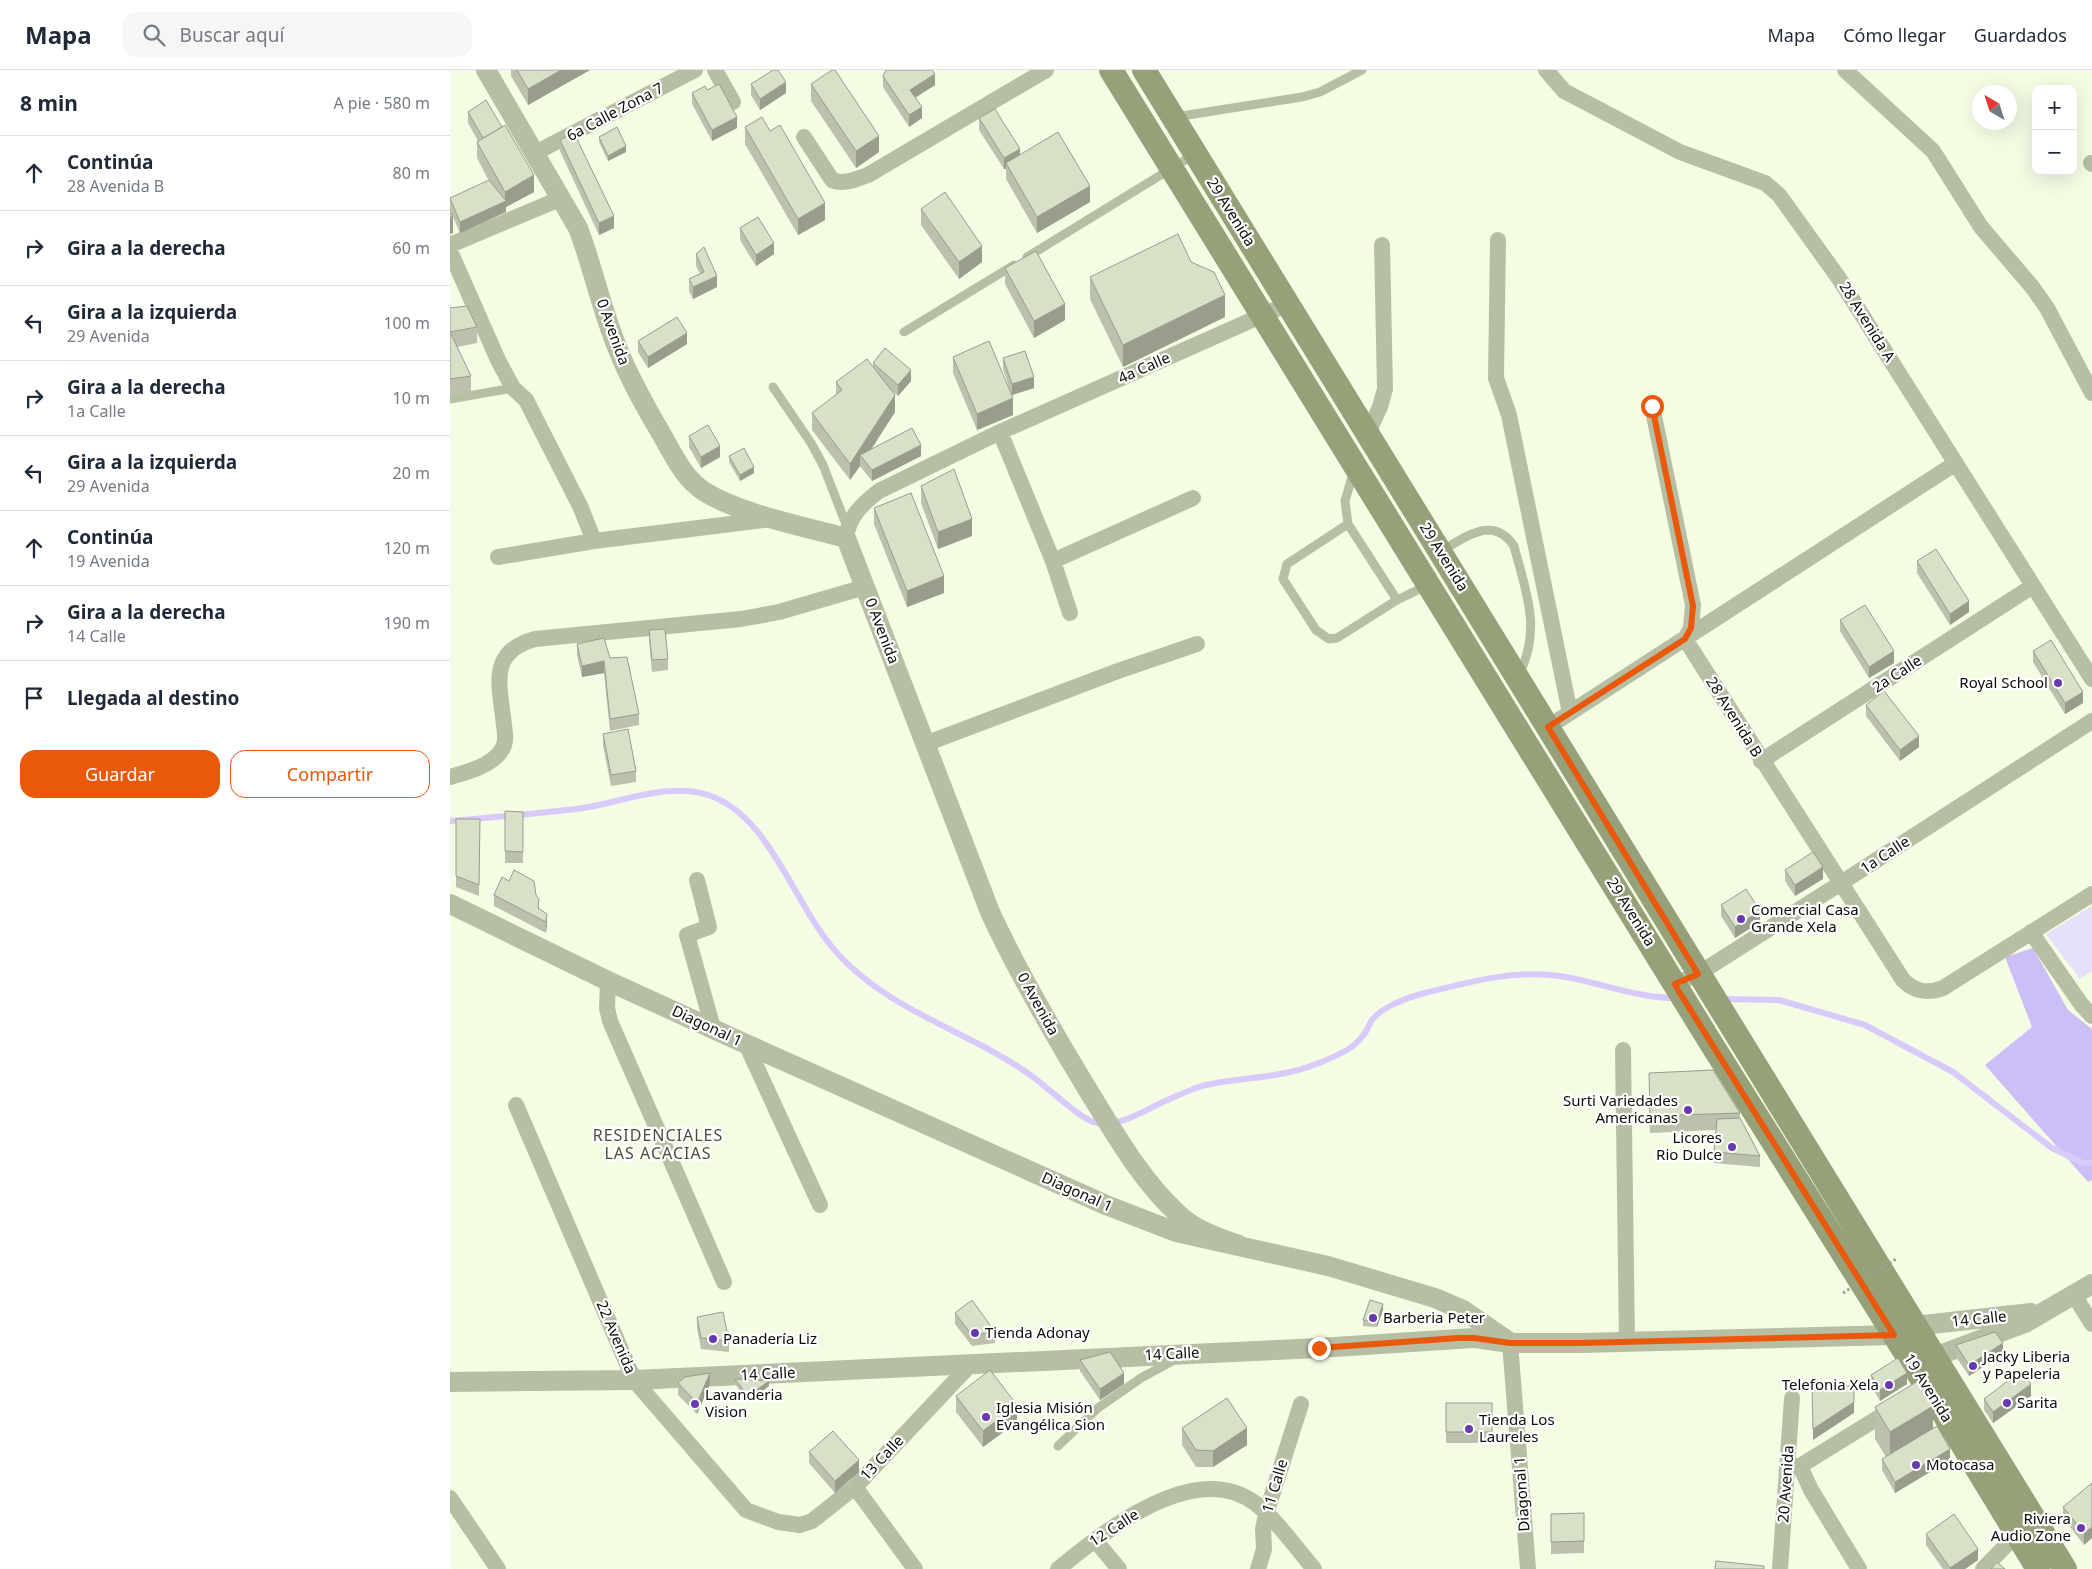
<!DOCTYPE html>
<html lang="es">
<meta charset="utf-8">
<style>
:root{--surface:#fff;--page:#f6f6f7;--text:#1f2937;--muted:#747a83;--line:#e0e1e3;--accent:#ea580c}
body{margin:0;font-family:"Noto Sans",sans-serif;background:var(--page);color:var(--text)}
.controls{position:absolute;right:15px;top:15px;display:grid;overflow:hidden;border-radius:10px;box-shadow:0 5px 20px #0002}
.controls button{width:45px;height:45px;display:grid;place-items:center;padding:0;border:0;border-bottom:1px solid var(--line);background:var(--surface);color:var(--text);font:25px sans-serif}
.compass{position:absolute;left:1522px;top:15px;width:45px;height:45px;border-radius:50%;background:var(--surface);box-shadow:0 5px 20px #0002;rotate:321deg}
.stop{position:absolute;width:15px;height:15px;margin:-11px;border:4px solid #ea580c;border-radius:50%;background:#fff}
.stop.end{background:#ea580c;border-color:#fff;box-shadow:0 1px 5px #0008}
.list{margin:0;padding:0;list-style:none}
h2{display:flex;justify-content:space-between;align-items:center;height:65px;margin:0;padding:0 20px;font-size:21px}
h2 small{font-size:16px;font-weight:400;color:var(--muted)}
.list li{display:grid;grid-template-columns:32px 1fr auto;gap:15px;align-items:center;box-sizing:border-box;height:75px;padding:0 20px;border-top:1px solid var(--line)}
.list b{display:block;font-size:19px;white-space:nowrap}
.list p{margin:0;font-size:16px;white-space:nowrap;color:var(--muted)}
.list em{font-size:16px;font-style:normal;color:var(--muted)}
.actions{display:flex;gap:10px;padding:15px 20px}
.actions a{flex:1;padding:11px 0;border:1px solid var(--accent);border-radius:15px;text-align:center;font-size:18px;color:var(--accent)}
.actions .main{background:var(--accent);color:#fff}
.icon{flex:none;width:28px;height:28px;fill:none;stroke:currentColor;stroke-width:2;stroke-linecap:round;stroke-linejoin:round}
.map{position:relative;flex:none;width:1642px;height:1499px;overflow:hidden}
header{display:flex;align-items:center;gap:30px;box-sizing:border-box;height:70px;padding:0 25px;background:var(--surface);border-bottom:1px solid var(--line)}
header strong{font-size:24px}
nav{display:flex;gap:28px;margin-inline-start:auto;font-size:18px}
.search{width:350px;height:45px;background:var(--page);display:flex;align-items:center;gap:12px;box-sizing:border-box;padding:0 18px;border-radius:15px;color:var(--muted);font-size:19px}
main{display:flex}
aside{flex:1;background:var(--surface)}
.map>svg:first-child{display:block}
</style>
<header>
<strong>Mapa</strong>
<div class="search"><svg class="icon" aria-label="search" viewBox="0 0 24 24"><circle cx="10" cy="10" r="6"/><path d="M15 15l6 6"/></svg>Buscar aquí</div>
<nav><a>Mapa</a><a>Cómo llegar</a><a>Guardados</a></nav>
</header>
<main>
<aside>
<h2>8 min<small>A pie · 580 m</small></h2>
<ul class="list">
<li><svg class="icon" aria-label="ahead" viewBox="0 0 24 24"><path d="M12 20V5M6 11l6-6 6 6"/></svg><div><b>Continúa</b><p>28 Avenida B</p></div><em>80 m</em></li>
<li><svg class="icon" aria-label="right" viewBox="0 0 24 24"><path d="M7 20v-9h11M14 6l5 5-5 5"/></svg><div><b>Gira a la derecha</b></div><em>60 m</em></li>
<li><svg class="icon" aria-label="left" viewBox="0 0 24 24"><path d="M17 20v-9H6M10 6l-5 5 5 5"/></svg><div><b>Gira a la izquierda</b><p>29 Avenida</p></div><em>100 m</em></li>
<li><svg class="icon" aria-label="right" viewBox="0 0 24 24"><path d="M7 20v-9h11M14 6l5 5-5 5"/></svg><div><b>Gira a la derecha</b><p>1a Calle</p></div><em>10 m</em></li>
<li><svg class="icon" aria-label="left" viewBox="0 0 24 24"><path d="M17 20v-9H6M10 6l-5 5 5 5"/></svg><div><b>Gira a la izquierda</b><p>29 Avenida</p></div><em>20 m</em></li>
<li><svg class="icon" aria-label="ahead" viewBox="0 0 24 24"><path d="M12 20V5M6 11l6-6 6 6"/></svg><div><b>Continúa</b><p>19 Avenida</p></div><em>120 m</em></li>
<li><svg class="icon" aria-label="right" viewBox="0 0 24 24"><path d="M7 20v-9h11M14 6l5 5-5 5"/></svg><div><b>Gira a la derecha</b><p>14 Calle</p></div><em>190 m</em></li>
<li><svg class="icon" aria-label="arrive" viewBox="0 0 24 24"><path d="M6 21V4h12l-3 4 3 4H6"/></svg><div><b>Llegada al destino</b></div></li>
</ul>
<div class="actions"><a class="main">Guardar</a><a>Compartir</a></div>
</aside>
<div class="map">
<svg width="1642" height="1499" viewBox="0 0 1642 1499">
<rect width="100%" height="100%" fill="#f5fce4"/>
<path fill="#e7e0fa" d="M1642 836V901L1630 909 1596 864Z"/>
<path fill="#cebef8" d="M1583 878 1618 940 1642 959V1110L1638 1112 1535 995 1582 957 1555 887Z"/>
<g fill="none" stroke-linecap="round" stroke-linejoin="round">
<path stroke="#d8cafa" stroke-width="6" d="M0 751C44 747 89 744 133 738 173 732 218 712 258 725 321 745 345 839 389 885 440 941 518 961 579 1004 594 1014 633 1052 647 1053 671 1056 692 1042 713 1032 725 1027 739 1020 752 1016 779 1009 808 1009 835 1003 853 1000 879 990 895 981 902 978 911 969 915 963 918 959 919 954 922 950 932 937 956 928 971 924 1015 913 1064 899 1110 906 1149 912 1186 928 1227 928
M1272 929 1329 930 1415 955 1503 1002 1602 1078 1633 1093H1642"/>
<path stroke="#b6bea3" stroke-width="9" d="M725 47 852 27 870 22 912 0
M577 187 745 84
M454 262 564 195
M323 317 361 373 373 395 397 457
M0 329 63 318
M904 400 895 431 898 454 837 494 833 509 866 560 879 569 887 568 947 530 978 515
M898 454 947 530
M990 482C1014 468 1043 444 1064 476 1076 523 1092 558 1069 605
M608 1376 648 1338 691 1308 724 1290"/>
<path stroke="#b6bea3" stroke-width="16" d="M265 0 283 32
M1096 0 1114 21 1230 82 1315 113 1329 125 1388 207 1642 609
M1395 0 1483 81 1531 157 1583 218 1597 238 1642 323
M354 67 382 110C394 115 406 109 418 105L596 0
M85 83 245 0
M1641 93 1642 94
M1048 170 1046 308 1059 345 1120 643
M0 175 112 128
M0 181 48 290 63 318 76 330 131 438 144 471
M1202 336 1243 535 1241 558 1235 569 1453 910C1465 922 1477 924 1493 918L1642 824
M550 362 603 491 620 543
M918 363 930 337 935 319 932 175
M396 468C399 446 412 434 429 421L550 362 838 234
M48 487 144 471 321 449
M603 491 743 428
M1098 657 1506 393
M475 674 668 601 747 574
M1311 691 1583 516
M0 707C17 702 41 696 51 681 57 673 55 663 54 655 50 616 37 582 85 569L291 549 329 542 415 517
M247 810 259 857 237 865 263 958
M1581 862 1631 934 1642 946
M158 911 157 938 160 951 274 1212
M1225 914 1248 904 1391 813 1642 651
M296 974 370 1135
M1173 980 1177 1271
M66 1035 184 1310 296 1440 328 1452 350 1455 362 1451 405 1417 520 1295
M1624 1225 1642 1254
M1060 1273 1078 1499
M1340 1396H1350L1361 1420 1409 1499
M1350 1396 1444 1338
M405 1417 465 1499
M0 1428 48 1499
M645 1470 669 1499
M608 1499C654 1462 744 1388 805 1433 825 1448 847 1479 864 1499
M808 1499 814 1479 813 1459 816 1444 851 1334
M1330 1499 1342 1328
M1533 1499 1566 1465 1574 1459"/>
<path stroke="#b6bea3" stroke-width="20" d="M36 0 128 158C143 197 151 238 167 277 179 308 195 336 212 365 224 386 234 409 255 422 293 445 353 456 396 468L540 842C569 905 605 966 641 1025 667 1067 692 1111 728 1144 745 1160 768 1168 789 1175
M0 834 158 911 296 974 656 1135 726 1162 878 1196 985 1228 1013 1240 1058 1271
M1464 1256 1581 1243
M1484 1287 1575 1253 1642 1214
M0 1312 184 1310 869 1278 1008 1269 1025 1268 1060 1273H1131L1444 1265"/>
<path stroke="#96a079" stroke-width="24" d="M661 0 1259 970 1492 1341 1588 1499
M694 0 1615 1499"/>
<path stroke="#9ea391" stroke-width="3" stroke-dasharray="2.5 2.5" stroke-linecap="butt" d="M1393 1223 1446 1189"/>
</g>
<path fill="#bbc1ac" d="M61 0H140L78 35 61 6Z
M433 6 485 15 466 27 472 48 459 57 433 17Z
M301 14 336 23 310 40 301 25Z
M361 14 429 82 406 98 361 31Z
M257 20 287 58 262 71 242 34V23Z
M18 42 84 122 56 137V142L10 163 3 147V163L0 164V142L2 145 0 141V128L39 111 27 88V72L28 71 18 53Z
M529 48 570 84 640 132 587 163 556 109V99H554L529 60Z
M295 57 375 150 348 165 295 74Z
M149 67 176 82 158 91 149 72Z
M110 70 164 158 149 165 110 81Z
M471 139 532 192 509 209 471 155Z
M290 158 324 184 306 196 290 170Z
M246 184 267 217 243 229 239 221V209L250 204 246 196Z
M741 192 775 247 673 297 640 229V207Z
M555 198 615 250 584 268 555 214Z
M0 238 27 257V273L7 277 21 306V323L0 325Z
M188 271 237 274 198 298 188 282Z
M503 287 561 323 553 299V288L584 318 562 325 563 345 527 360 503 303Z
M423 293 461 311 448 326 442 321 445 342 421 380 471 386 422 411 410 396 400 410 362 360V343L386 325V312L423 296Z
M239 366 270 387 251 398 239 377Z
M279 386 304 403 290 411 279 392Z
M471 416 522 466 488 479 471 433Z
M424 438 494 523 457 537 424 454Z
M1467 491 1519 542 1500 555 1467 503Z
M1390 550 1444 593 1419 608 1390 561Z
M199 560 218 589V600L202 602 199 571Z
M127 574 160 588 189 644V655L160 661 154 603 132 607 127 585Z
M1583 581 1633 633 1615 644 1583 592Z
M1416 635 1469 677 1450 691 1416 646Z
M153 664 186 701V712L161 716 153 675Z
M55 741 73 742V793H55Z
M6 749H30L29 826 6 817Z
M1335 800 1373 809 1345 826 1335 811Z
M44 825H86L89 838 97 855 96 863 44 836Z
M1271 835 1310 852 1285 868 1271 846Z
M1199 1003 1290 1043V1048L1310 1086V1097L1264 1093V1082L1266 1060 1200 1063Z
M933 1240 927 1257 913 1256V1250Z
M505 1243 545 1262V1273L522 1276 505 1254Z
M247 1247 279 1271V1282L251 1279 247 1258Z
M1506 1275 1553 1284 1519 1306 1506 1287Z
M630 1290 674 1314 650 1330 630 1301Z
M1421 1305 1457 1314 1430 1331 1421 1316Z
M285 1309 319 1316 298 1332 285 1314Z
M228 1313 260 1314 247 1344 228 1325Z
M506 1326 567 1352 533 1377 506 1342Z
M1581 1326 1543 1353 1534 1340V1329Z
M996 1333H1042V1373H996Z
M1425 1337 1483 1358 1500 1390 1445 1423 1432 1400V1389L1436 1387 1425 1369Z
M732 1358 797 1375 763 1397H746L732 1375Z
M359 1382 409 1402 385 1423 359 1393Z
M1642 1413 1634 1475 1613 1448V1437Z
M1134 1443V1483L1101 1484V1444Z
M1476 1464 1528 1490 1515 1499H1493L1476 1475Z"/>
<path fill="#989d8c" d="M111 0H140L78 35V19Z
M485 4V15L460 31V20Z
M336 12V23L310 40V29Z
M472 37V48L459 57V45Z
M287 47V58L262 71V60Z
M429 66V82L406 98V81Z
M176 76V82L158 91V86Z
M570 79V90L556 93V99H554V88Z
M84 105V122L56 137V142L10 163V152L55 131V122Z
M640 116V132L587 163V147Z
M375 133V150L348 165V149Z
M3 146V163L0 164V148Z
M164 146V158L149 165V153Z
M324 173V184L306 196V185Z
M532 176V192L509 209V192Z
M267 206V217L243 229V217Z
M775 225V247L673 297V275Z
M615 234V250L584 268V251Z
M237 263V274L198 298V287Z
M461 300V311L448 326V315Z
M584 307V318L562 325V314Z
M445 325V342L414 390 410 385V396L400 410V394Z
M563 328V345L527 360V344Z
M471 375V386L422 411V400Z
M270 376V387L251 398V387Z
M304 397V403L290 411V405Z
M522 449V466L488 479V462Z
M494 506V523L457 537V521Z
M1519 531V542L1500 555V544Z
M1444 581V593L1419 608V597Z
M154 591V603L132 607V596Z
M1633 622V633L1615 644V633Z
M1469 666V677L1450 691V680Z
M1373 797V809L1345 826V815Z
M1310 841V852L1285 868V857Z
M97 844V855L96 863V852Z
M933 1234V1240L927 1257V1251Z
M1553 1273V1284L1519 1306V1295Z
M260 1303V1314L247 1344V1333Z
M674 1303V1314L650 1330V1319Z
M1457 1303V1314L1430 1331V1320Z
M319 1311V1316L298 1332V1326Z
M1581 1314V1326L1543 1353V1342Z
M1404 1332V1343L1363 1370V1359Z
M567 1335V1352L533 1377V1361Z
M1483 1336V1368L1440 1394V1362Z
M797 1358V1375L763 1397V1381Z
M1500 1379V1390L1445 1423V1412Z
M409 1390V1402L385 1423V1411Z
M1642 1457V1468L1634 1475V1463Z
M1528 1479V1490L1515 1499H1500V1498Z"/>
<path fill="#d9e0c8" stroke="#989d8c" d="M67 0H111L78 19Z
M323 0H328L336 12 310 29 301 14Z
M382 0H385L429 66 406 81 361 14Z
M436 0H482L485 4 460 20 472 37 459 45 433 6Z
M269 14 287 47 262 60 242 23 255 16 257 20Z
M36 30 52 57 33 68 18 42Z
M545 39 570 79 554 88 529 48Z
M312 47 320 61 330 55 375 133 348 149 295 57Z
M55 55 84 105 55 122 27 72Z
M167 57 176 76 158 86 149 67Z
M608 62 640 116 587 147 556 93Z
M124 63 164 146 149 153 110 70Z
M39 110 56 131 10 152 0 128Z
M495 122 532 176 509 192 471 139Z
M0 142 3 146 0 148Z
M308 147 324 173 306 185 290 158Z
M728 164 741 192 764 202 775 225 673 275 640 207Z
M254 177 267 206 243 217 239 209 254 202 246 184Z
M586 181 615 234 584 251 555 198Z
M17 236 27 257 0 262 21 306 0 309V238Z
M227 247 237 263 198 287 188 271Z
M539 271 563 328 527 344 503 287Z
M435 278 461 300 448 315 423 293Z
M575 281 584 307 562 314 553 288Z
M417 289 445 325 400 394 362 343 392 320 386 312Z
M258 355 270 376 251 387 239 366Z
M462 358 471 375 422 400 410 385Z
M294 378 304 397 290 405 279 386Z
M504 399 522 449 488 462 471 416Z
M461 423 494 506 457 521 424 438Z
M1486 479 1519 531 1500 544 1467 491Z
M1415 535 1444 581 1419 597 1390 550Z
M215 559 218 589 202 590 199 560Z
M154 568 160 588 177 587 189 644 160 649 154 591 132 596 127 574Z
M1601 570 1633 622 1615 633 1583 581Z
M1434 621 1469 666 1450 680 1416 635Z
M178 659 186 701 161 705 153 664Z
M55 741 73 742V782L55 781Z
M6 749H30L29 815 6 806Z
M1363 782 1373 797 1345 815 1335 800Z
M64 800 84 811 86 825 89 829 88 838 97 844 96 852 44 825 52 807 59 811Z
M1296 819 1310 841 1285 857 1271 835Z
M1263 1000 1290 1043 1200 1046 1199 1003Z
M1290 1048 1310 1086 1264 1082 1267 1049Z
M522 1230 545 1262 522 1265 505 1243Z
M920 1230 933 1234 927 1251 913 1250Z
M273 1242 279 1271 251 1268 247 1247Z
M1545 1262 1553 1273 1519 1295 1506 1275Z
M660 1282 674 1303 650 1319 630 1290Z
M1448 1288 1457 1303 1430 1320 1421 1305Z
M540 1300 567 1335 533 1361 506 1326Z
M1571 1301 1581 1314 1543 1342 1534 1329Z
M260 1303 247 1333 228 1313 235 1307Z
M285 1309 319 1311 298 1326Z
M1468 1311 1483 1336 1440 1362 1425 1337Z
M1404 1316V1332L1363 1359 1362 1317Z
M777 1328 797 1358 763 1381 746 1380 732 1358Z
M996 1333H1042V1362H996Z
M1487 1356 1500 1379 1445 1412 1432 1389Z
M383 1361 409 1390 385 1411 359 1382Z
M1642 1413V1457L1634 1463 1613 1437Z
M1134 1443V1471L1101 1472V1444Z
M1504 1444 1528 1479 1500 1498 1476 1464Z
M1266 1491 1314 1496V1499H1265Z
M1547 1492 1555 1499H1541Z"/>
<g fill="none" stroke-linecap="round" stroke-linejoin="round">
<path stroke="#ea580c" stroke-width="6" d="M869 1278 1008 1268H1024L1060 1273H1131L1444 1265 1228 920 1225 914 1248 904 1098 657 1235 569 1241 558 1243 536 1202 336"/>
</g>
<g fill="#6939b0" stroke="#fff" stroke-width="2">
<circle cx="1608" cy="613" r="5"/>
<circle cx="1291" cy="849" r="5"/>
<circle cx="1238" cy="1040" r="5"/>
<circle cx="1282" cy="1077" r="5"/>
<circle cx="923" cy="1248" r="5"/>
<circle cx="525" cy="1263" r="5"/>
<circle cx="263" cy="1269" r="5"/>
<circle cx="1523" cy="1296" r="5"/>
<circle cx="1439" cy="1315" r="5"/>
<circle cx="1557" cy="1333" r="5"/>
<circle cx="245" cy="1334" r="5"/>
<circle cx="536" cy="1347" r="5"/>
<circle cx="1019" cy="1359" r="5"/>
<circle cx="1466" cy="1395" r="5"/>
<circle cx="1631" cy="1458" r="5"/>
</g>
<g text-anchor="middle" stroke-width="4.5" stroke-linejoin="round" paint-order="stroke">
<g font-size="15" fill="#0b0d06" stroke="#fff">
<text transform="translate(165 42) rotate(-28)" y="5">6a Calle Zona 7</text>
<text transform="translate(781 142) rotate(58)" y="5">29 Avenida</text>
<text transform="translate(1417 252) rotate(58)" y="5">28 Avenida A</text>
<text transform="translate(163 262) rotate(70)" y="5">0 Avenida</text>
<text transform="translate(694 298) rotate(-24)" y="5">4a Calle</text>
<text transform="translate(994 487) rotate(58)" y="5">29 Avenida</text>
<text transform="translate(432 561) rotate(69)" y="5">0 Avenida</text>
<text transform="translate(1447 604) rotate(-33)" y="5">2a Calle</text>
<text transform="translate(1284 647) rotate(58)" y="5">28 Avenida B</text>
<text transform="translate(1435 785) rotate(-33)" y="5">1a Calle</text>
<text transform="translate(1181 842) rotate(58)" y="5">29 Avenida</text>
<text transform="translate(588 934) rotate(61)" y="5">0 Avenida</text>
<text transform="translate(257 956) rotate(25)" y="5">Diagonal 1</text>
<text transform="translate(627 1122) rotate(24)" y="5">Diagonal 1</text>
<text transform="translate(1529 1249) rotate(-6)" y="5">14 Calle</text>
<text transform="translate(166 1267) rotate(67)" y="5">22 Avenida</text>
<text transform="translate(722 1284) rotate(-3)" y="5">14 Calle</text>
<text transform="translate(318 1304) rotate(-3)" y="5">14 Calle</text>
<text transform="translate(1478 1318) rotate(58)" y="5">19 Avenida</text>
<text transform="translate(432 1388) rotate(-47)" y="5">13 Calle</text>
<text transform="translate(1336 1414) rotate(-86)" y="5">20 Avenida</text>
<text transform="translate(825 1416) rotate(-73)" y="5">11 Calle</text>
<text transform="translate(1072 1424) rotate(-94)" y="5">Diagonal 1</text>
<text transform="translate(664 1458) rotate(-33)" y="5">12 Calle</text>
</g>
<g font-size="15" fill="#0b0d06" stroke="#fff" text-anchor="start">
<text x="1598" y="618" text-anchor="end">Royal School</text>
<text x="1301" y="845">Comercial Casa<tspan x="1301" dy="17">Grande Xela</tspan></text>
<text x="1228" y="1036" text-anchor="end">Surti Variedades<tspan x="1228" dy="17">Americanas</tspan></text>
<text x="1272" y="1073" text-anchor="end">Licores<tspan x="1272" dy="17">Rio Dulce</tspan></text>
<text x="933" y="1253">Barberia Peter</text>
<text x="535" y="1268">Tienda Adonay</text>
<text x="273" y="1274">Panadería Liz</text>
<text x="1533" y="1292">Jacky Liberia<tspan x="1533" dy="17">y Papeleria</tspan></text>
<text x="1429" y="1320" text-anchor="end">Telefonia Xela</text>
<text x="255" y="1330">Lavanderia<tspan x="255" dy="17">Vision</tspan></text>
<text x="1567" y="1338">Sarita</text>
<text x="546" y="1343">Iglesia Misión<tspan x="546" dy="17">Evangélica Sion</tspan></text>
<text x="1029" y="1355">Tienda Los<tspan x="1029" dy="17">Laureles</tspan></text>
<text x="1476" y="1400">Motocasa</text>
<text x="1621" y="1454" text-anchor="end">Riviera<tspan x="1621" dy="17">Audio Zone</tspan></text>
</g>
<g font-size="16" letter-spacing="1" fill="#494e3a" stroke="#fff">
<text x="208" y="1071">RESIDENCIALES<tspan x="208" dy="18">LAS ACACIAS</tspan></text>
</g>
</g>
</svg>
<div class="controls">
<button>+</button>
<button>−</button>
</div>
<svg class="compass" viewBox="-18 -18 36 36"><path d="M0-13l5 13h-10z" fill="#e53935"/><path d="M0 13l5-13h-10z" fill="#747a83"/></svg>
<div class="stop" style="left:1202px;top:336px"></div>
<div class="stop end" style="left:869px;top:1278px"></div>
</div>
</main>
